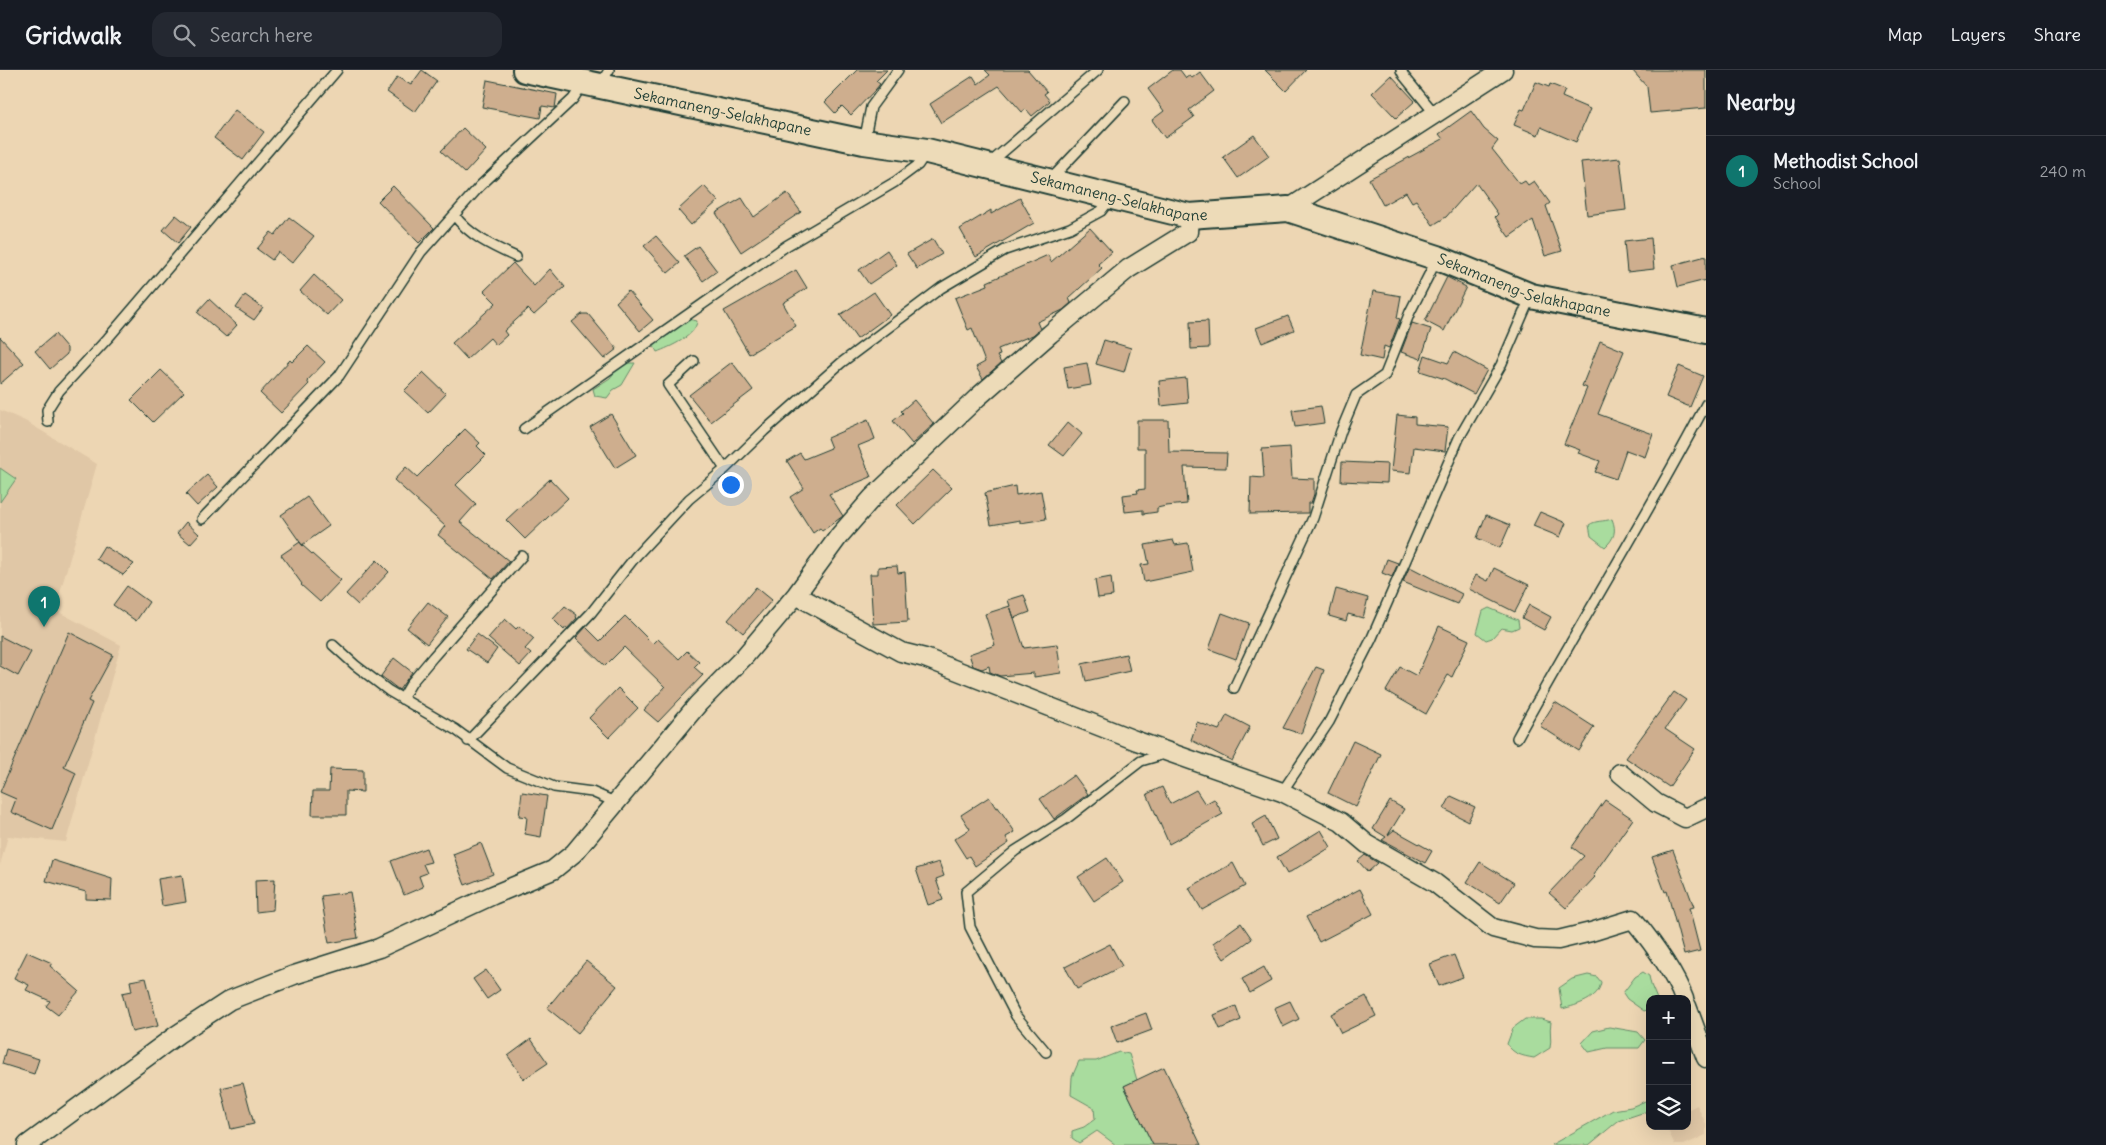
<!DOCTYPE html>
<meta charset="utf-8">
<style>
:root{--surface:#171b24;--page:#242831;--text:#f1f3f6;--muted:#9ea1a6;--line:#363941;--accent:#0f766e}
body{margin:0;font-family:Delius,sans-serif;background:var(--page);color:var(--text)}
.controls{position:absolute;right:15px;bottom:15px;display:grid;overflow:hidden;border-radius:10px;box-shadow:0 5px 20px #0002}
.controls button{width:45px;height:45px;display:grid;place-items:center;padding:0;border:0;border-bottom:1px solid var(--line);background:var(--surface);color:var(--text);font:25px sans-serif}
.you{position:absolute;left:730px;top:414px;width:18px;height:18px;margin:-12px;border:4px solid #fff;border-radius:50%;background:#1a73e8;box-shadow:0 0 0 8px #1a73e833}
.badge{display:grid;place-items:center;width:32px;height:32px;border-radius:50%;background:var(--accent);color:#fff;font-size:16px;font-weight:700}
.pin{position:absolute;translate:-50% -41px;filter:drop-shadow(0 1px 2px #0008)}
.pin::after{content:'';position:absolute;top:26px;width:18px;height:15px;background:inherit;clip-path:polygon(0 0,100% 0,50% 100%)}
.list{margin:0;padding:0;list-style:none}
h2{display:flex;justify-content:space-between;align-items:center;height:65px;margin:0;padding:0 20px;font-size:21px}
h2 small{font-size:16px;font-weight:400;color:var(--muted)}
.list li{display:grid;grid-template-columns:32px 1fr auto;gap:15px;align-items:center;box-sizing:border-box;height:70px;padding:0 20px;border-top:1px solid var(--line)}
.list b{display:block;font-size:19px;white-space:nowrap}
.list p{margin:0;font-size:16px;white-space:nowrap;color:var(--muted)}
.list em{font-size:16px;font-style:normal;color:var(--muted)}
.icon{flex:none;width:28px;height:28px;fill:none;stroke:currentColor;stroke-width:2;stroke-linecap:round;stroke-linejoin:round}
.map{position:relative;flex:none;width:1706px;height:1075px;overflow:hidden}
header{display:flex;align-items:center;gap:30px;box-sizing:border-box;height:70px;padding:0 25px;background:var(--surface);border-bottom:1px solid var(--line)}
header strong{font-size:24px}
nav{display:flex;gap:28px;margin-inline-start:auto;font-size:18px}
.search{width:350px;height:45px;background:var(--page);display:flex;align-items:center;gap:12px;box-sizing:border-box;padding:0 18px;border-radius:15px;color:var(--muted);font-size:19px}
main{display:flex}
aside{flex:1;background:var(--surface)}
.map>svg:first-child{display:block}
</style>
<header>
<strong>Gridwalk</strong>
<div class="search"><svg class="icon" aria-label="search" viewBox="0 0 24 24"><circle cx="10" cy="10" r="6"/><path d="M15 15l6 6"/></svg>Search here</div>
<nav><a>Map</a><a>Layers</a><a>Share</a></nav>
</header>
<main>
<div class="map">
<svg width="1706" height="1075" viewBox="0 0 1706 1075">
<rect width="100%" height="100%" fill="#edd6b3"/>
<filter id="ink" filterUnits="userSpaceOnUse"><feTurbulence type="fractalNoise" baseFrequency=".02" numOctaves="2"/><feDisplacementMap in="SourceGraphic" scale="10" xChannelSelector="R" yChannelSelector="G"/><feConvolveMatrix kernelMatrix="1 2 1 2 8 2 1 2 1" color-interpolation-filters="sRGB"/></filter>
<g filter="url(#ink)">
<path fill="#e0c7a6" d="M0 340 25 351 97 394 55 540 121 575 66 772 8 766 0 795Z
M1697 1035 1706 1054V1065L1684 1075H1675L1666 1056H1687V1040Z"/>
<path fill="#a9dc9e" stroke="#648c69" d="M688 249 697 251C696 266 670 277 657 282L654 276 659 268 669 265Z
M627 293H635L622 315 613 320 607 328 595 326 593 319 610 308 618 297Z
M0 398 16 409 0 432Z
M1612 449C1617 461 1614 469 1605 477L1591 466 1589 455C1596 450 1603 452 1612 449Z
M1489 538 1518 550 1519 557 1512 560 1501 558 1492 568 1486 570 1477 563 1483 541Z
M1643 902 1649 906 1651 915 1657 929H1650V939L1644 941 1627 929 1623 923 1635 907Z
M1588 905 1597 907 1601 912C1599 929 1578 935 1562 939L1559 918 1572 909Z
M1525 949H1541L1551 952C1549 962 1552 968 1550 978L1534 988C1522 986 1513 984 1507 974L1513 958Z
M1609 957 1638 962 1645 970 1639 978H1607L1589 982 1582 973 1593 961Z
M1119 982 1129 984 1137 1010 1124 1016 1153 1075H1116L1097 1061 1079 1073 1072 1068V1061L1084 1057 1095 1049 1094 1038 1071 1025 1072 1007 1079 991H1096Z
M1650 1029 1648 1041 1618 1051 1589 1075H1551L1613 1040 1631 1037Z"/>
<path fill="#ceae8e" stroke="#1f3d34" d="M422 0 437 11 415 42 387 22 397 7 411 15Z
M857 0H887L876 11 880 14 876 19 851 45 842 36 835 43 825 32Z
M985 0H1028L1047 22 1044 24 1050 31 1032 46 1026 39 1022 42 999 16 941 53 930 34 973 6 978 14 990 5Z
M1173 0H1180L1186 8 1190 5 1192 8 1200 2 1214 21 1189 40 1194 47 1165 68 1152 50 1164 41 1148 19Z
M1265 0H1306L1286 21Z
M1632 0H1706V38L1650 43 1647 17Z
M1391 5 1415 31 1396 48 1372 23Z
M487 10 557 24 555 38 542 36 540 48 482 37Z
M1536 12 1549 17 1550 14 1565 20 1562 27 1590 39 1576 72 1541 57 1538 65 1514 55 1521 39 1524 40Z
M235 40 264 62 243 90 214 68Z
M1471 41 1484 59 1498 71 1492 79 1520 114 1525 111 1528 115 1534 111 1550 133 1546 136 1562 181 1545 186 1533 150 1509 167 1495 147 1498 144 1476 113 1446 147 1433 155 1416 130 1412 132 1406 122 1383 135 1369 109 1443 69 1439 64Z
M463 58 486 80 465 103 441 81Z
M1254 65 1269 86 1238 108 1223 87Z
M1620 88 1626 140 1587 145 1581 92Z
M393 116 434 158 419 173 378 131Z
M704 116 718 131 691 155 678 140Z
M787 123 801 142 741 182 716 143 742 128 754 147Z
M1020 128 1034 153 976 187 960 159 991 140V144Z
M176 145 191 157 178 173 163 160Z
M289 147 314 166 292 193 278 182 272 190 257 179 271 162 275 165Z
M1090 158 1112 182 1098 194 1102 198 1069 228 1071 233 1063 240 1037 252 1040 259 1033 265 998 279 1000 285 997 286 1001 293 983 309 976 297 985 292 972 258 968 260 955 228 988 215 987 212 1048 185 1051 192Z
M656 166 680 193 668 203 644 176Z
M1651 168 1654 199 1627 202 1624 171Z
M933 169 942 184 917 199 907 184Z
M698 176 717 201 703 211 684 186Z
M887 180 897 195 869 214 859 200Z
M1706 186V210L1678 217 1673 195Z
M513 193 534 216 550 199 565 217 534 245 528 239 504 261 507 265 496 275 490 268 467 289 452 273 496 233 484 221Z
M796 200 807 218 783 233 796 256 749 284 724 241Z
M314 205 341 230 327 245 300 221Z
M1447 207 1466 217 1444 261 1425 251Z
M628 221 653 250 640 261 616 232Z
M1373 221 1401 226 1397 248 1400 249 1389 278 1384 276 1382 290 1360 285Z
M874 222 890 245 857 269 840 245Z
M245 225 263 238 254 250 236 238Z
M209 229 237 255 226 267 197 242Z
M582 244H588L617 279 604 289 572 252Z
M1288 246 1294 260 1262 273 1256 258Z
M1208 251 1209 278 1191 279 1190 252Z
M1412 253 1431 259 1421 289 1401 282Z
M55 264 67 278V284L50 299 35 281Z
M0 267 24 293 0 314Z
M1104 270 1131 278 1124 302 1096 294Z
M1600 271 1624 281 1598 344 1653 364 1645 387 1626 380 1616 409 1595 402 1600 391 1578 383 1580 380 1564 374 1587 318 1582 316Z
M308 276 325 292 307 311 309 314 281 343 260 323 290 290 292 292Z
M1454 282 1487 300 1474 324 1445 309 1420 301 1425 285 1448 293Z
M732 292 753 320 711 352 689 325Z
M1087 293 1091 315 1068 319 1064 297Z
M1679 296 1703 306 1690 337 1666 327Z
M161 300 184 322 153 352 131 330Z
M423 302 446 324 428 343 404 321Z
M1186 308 1188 333 1161 336 1159 311Z
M914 330 934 354 912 374 893 351 903 343 901 341Z
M1321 336 1324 353 1295 357 1292 340Z
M611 344 636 385 615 398 590 357Z
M1397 345 1415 347V354L1448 357 1445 381 1414 377 1411 403 1391 401Z
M868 350 875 369 858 376 871 407 829 424 843 446 822 461 820 458 813 463 790 427 804 418 787 391 800 383 804 389 831 378 827 368Z
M1137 350H1168L1169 382 1227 383 1226 398 1184 397 1187 434 1166 436 1157 438V442L1143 444V440L1125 442 1123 425 1138 423 1137 420 1145 419V378H1137Z
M1068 352 1082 364 1064 386 1049 375Z
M465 359 480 373 477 376 486 385 456 415 476 434 460 452 509 491 493 509 438 465 445 456 394 410 406 397 417 407Z
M1290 377 1292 408 1314 409V424L1311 433H1308V443L1250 444 1251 407 1264 408 1262 379Z
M1342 392 1388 394 1387 413 1341 411Z
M933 400 952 418 915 454 897 435Z
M207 405 218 417 197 436 186 424Z
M550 409 568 428 525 469 506 450Z
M1015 416 1016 425 1041 421 1046 449 1020 453V450L991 455 985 423Z
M307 427 329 456 302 475 341 510 320 532 301 515 302 514 281 485 300 472 302 475 281 445Z
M1540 442 1566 453 1560 467 1533 456Z
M1486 445 1510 455 1500 478 1477 468Z
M186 452 199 464 190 474 177 463Z
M1173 470 1175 475 1188 473 1193 502 1144 512 1141 495 1149 494 1145 475Z
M104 476 134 494 123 505 96 489Z
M1387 489 1398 493 1392 507 1382 503Z
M377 490 389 502 358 535 346 524Z
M897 496 898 503 905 502 908 552 873 554 870 504H878V497Z
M1409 498H1412L1462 524 1457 534 1403 512Z
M1494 498 1529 515 1515 542 1469 519 1476 505 1488 511Z
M1111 507 1113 526 1098 528 1095 510Z
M127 516 149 532 136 551 113 535Z
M756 517 772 530 743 563 728 550Z
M1336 519 1368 528 1363 548 1348 544 1346 551 1329 546Z
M1024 525 1030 542 1014 548 1008 530Z
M428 532 448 547 427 574 407 558Z
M1529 535 1551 547 1544 560 1522 548Z
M565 536 577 545 576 547 577 548 567 559 566 557 564 560 553 549Z
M1010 536 1024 578 1057 574 1061 603 1034 607V603L1000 606 990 602 989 596 982 599 973 596 969 584 995 575 985 544Z
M1222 543 1249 553 1236 589 1209 579Z
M625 546 653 574 658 569 679 589 687 581 699 592 694 597 703 605 658 652 644 640 665 617 624 577 605 596 576 568 586 557 600 571Z
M505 549 516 559 519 556 534 569 525 579 531 584 520 596 488 568Z
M1439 556 1469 570 1452 607 1448 605 1426 644 1386 621 1400 597 1417 606Z
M69 562 113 585 88 631 92 633 64 697 76 703 52 760 11 742 16 729 0 722Z
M477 564 497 579 487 593 466 579Z
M0 566 31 582 18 606 0 596Z
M1126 584 1130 601 1086 611 1082 594Z
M394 588 412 602 399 620 381 606Z
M1316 597 1324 600 1301 664 1283 658Z
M618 618 638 638 609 668 589 648Z
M1674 622 1686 630 1665 659 1695 679 1669 717 1626 688Z
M1555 632 1594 657 1579 681 1540 656Z
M1227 645 1250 657 1232 691 1191 670 1197 652 1219 660Z
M1353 671 1381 684 1356 737 1328 723Z
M330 699 363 700V722L346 721V745H312L313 721H329Z
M1074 705 1088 724 1054 749 1040 729Z
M1162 717 1170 734 1196 720 1205 734 1214 729 1223 744 1169 774 1147 724Z
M522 722 547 726 541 767 525 764 527 747 519 746Z
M1451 726 1475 737 1468 751 1444 739Z
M989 727 996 738 998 737 1015 762 1006 767 1009 773 975 796 969 786 966 788 954 769 970 759 961 745Z
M1605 730 1633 749 1593 805 1595 807 1566 838 1549 823 1584 786 1572 777Z
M1390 731 1404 739 1388 765 1394 760 1432 781 1425 793 1382 770 1386 767 1373 759Z
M1266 746 1277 769 1263 776 1252 754Z
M1321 760 1331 777 1287 804 1277 787Z
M481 773 493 804 465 815 453 784Z
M426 778 431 792 423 794 427 803 419 806 423 817 404 825 391 791Z
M1673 780 1694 837 1689 838 1700 881 1684 885 1667 821 1665 822 1652 787Z
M1365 785 1378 793 1368 802 1358 791Z
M1107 788 1123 812 1094 831 1078 807Z
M52 790 112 809 111 830 86 829V822L46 811Z
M939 792 944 806 936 809 943 830 928 835 916 799Z
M1480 792 1514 813 1500 833 1467 812Z
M1233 793 1245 816 1202 840 1189 818Z
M182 805 186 832 162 836 158 809Z
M275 809 273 840 256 842 255 810Z
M1360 819 1373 844 1319 872 1306 847Z
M350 822 358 868 329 873 321 826Z
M1241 853 1252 869 1224 889 1213 873Z
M1110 874 1122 896 1077 919 1065 897Z
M27 882 52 893 50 896 79 921 58 945 46 936 50 931 26 920 29 915 14 908Z
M1454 885 1463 907 1439 916 1430 894Z
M586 891 617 916 578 963 547 938Z
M1264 897 1271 911 1250 923 1242 909Z
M486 900 500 920 487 929 473 909Z
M146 908 158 956 132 962 122 923 132 921 130 911Z
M1366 926 1376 946 1341 963 1331 944Z
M1290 931 1299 949 1283 957 1274 938Z
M1236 936 1241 950 1220 959 1214 945Z
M1146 943 1152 960 1117 973 1111 956Z
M531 969 548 993 524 1009 508 986Z
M6 979 39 989 34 1004 2 994Z
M1164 997 1201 1075H1153L1124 1016Z
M243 1013 254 1054 231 1059 221 1018Z"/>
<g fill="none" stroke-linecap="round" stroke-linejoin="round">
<g stroke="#1f3d34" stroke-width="12">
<path id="lane" d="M1401 0 1404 6 1435 44
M600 15 609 0
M864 72 871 37 898 0
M990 93 1098 0
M1051 109 1125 31
M454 145C470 166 492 176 516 187
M694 291 668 315 725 399
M48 352 47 340 59 321 108 268 337 0
M524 359 786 176 895 112 918 95 926 83
M202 449 339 306 421 182 480 116 573 29 583 14
M333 575 355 595 389 621 456 660 507 698 554 717 592 722 617 733
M1234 618 1313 448 1341 361 1356 325 1385 305 1410 242 1437 189
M402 629 412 612 433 587 522 486
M1517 668C1578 556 1647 447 1706 334
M468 671 591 543 636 486 689 429 725 399 764 361 841 293 941 218 1005 180 1070 158 1101 141 1111 128
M1282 722 1329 652 1371 570 1459 368 1501 295 1530 228
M1046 982 1016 946 970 857 966 822 1015 781 1066 749 1141 691 1158 686 1164 681"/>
</g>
<g stroke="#1f3d34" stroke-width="21">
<path id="street" d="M1288 139 1503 0
M796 525 901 582 925 588 1137 671 1282 722 1341 752 1367 774 1435 813 1493 858 1535 869 1558 870 1591 862 1633 849C1652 872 1674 902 1684 929
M1620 703 1656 733 1685 748 1706 738
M1687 936 1706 988
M27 1075 178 964 230 930 294 905 379 878 493 825 553 800 574 783 698 634 744 587 796 525 839 466 873 427 978 327 1050 264 1128 199 1188 162 1189 146"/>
</g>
<g stroke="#1f3d34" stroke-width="28">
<g id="secondary">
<path id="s1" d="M525 0 864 72 927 81 1189 146 1288 139 1438 188 1531 226 1706 261"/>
</g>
</g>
<use href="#lane" stroke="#eddbb8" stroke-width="9"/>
<use href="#street" stroke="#eddbb8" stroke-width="18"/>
<use href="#secondary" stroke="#eddbb8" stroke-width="24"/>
</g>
</g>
<g text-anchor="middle" stroke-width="5" stroke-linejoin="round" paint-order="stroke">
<g font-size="15" fill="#1f3d34" stroke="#eddbb8">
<text dy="5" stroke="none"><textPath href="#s1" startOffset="202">Sekamaneng-Selakhapane</textPath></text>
<text dy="5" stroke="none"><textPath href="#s1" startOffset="608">Sekamaneng-Selakhapane</textPath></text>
<text dy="5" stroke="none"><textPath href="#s1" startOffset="1028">Sekamaneng-Selakhapane</textPath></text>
</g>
</g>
</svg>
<div class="controls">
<button>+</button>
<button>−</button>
<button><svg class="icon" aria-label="layers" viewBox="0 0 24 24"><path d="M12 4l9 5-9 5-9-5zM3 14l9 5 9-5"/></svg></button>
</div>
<div class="you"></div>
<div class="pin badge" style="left:44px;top:557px">1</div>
</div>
<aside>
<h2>Nearby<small></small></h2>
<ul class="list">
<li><span class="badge">1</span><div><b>Methodist School</b><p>School</p></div><em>240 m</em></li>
</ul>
</aside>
</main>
